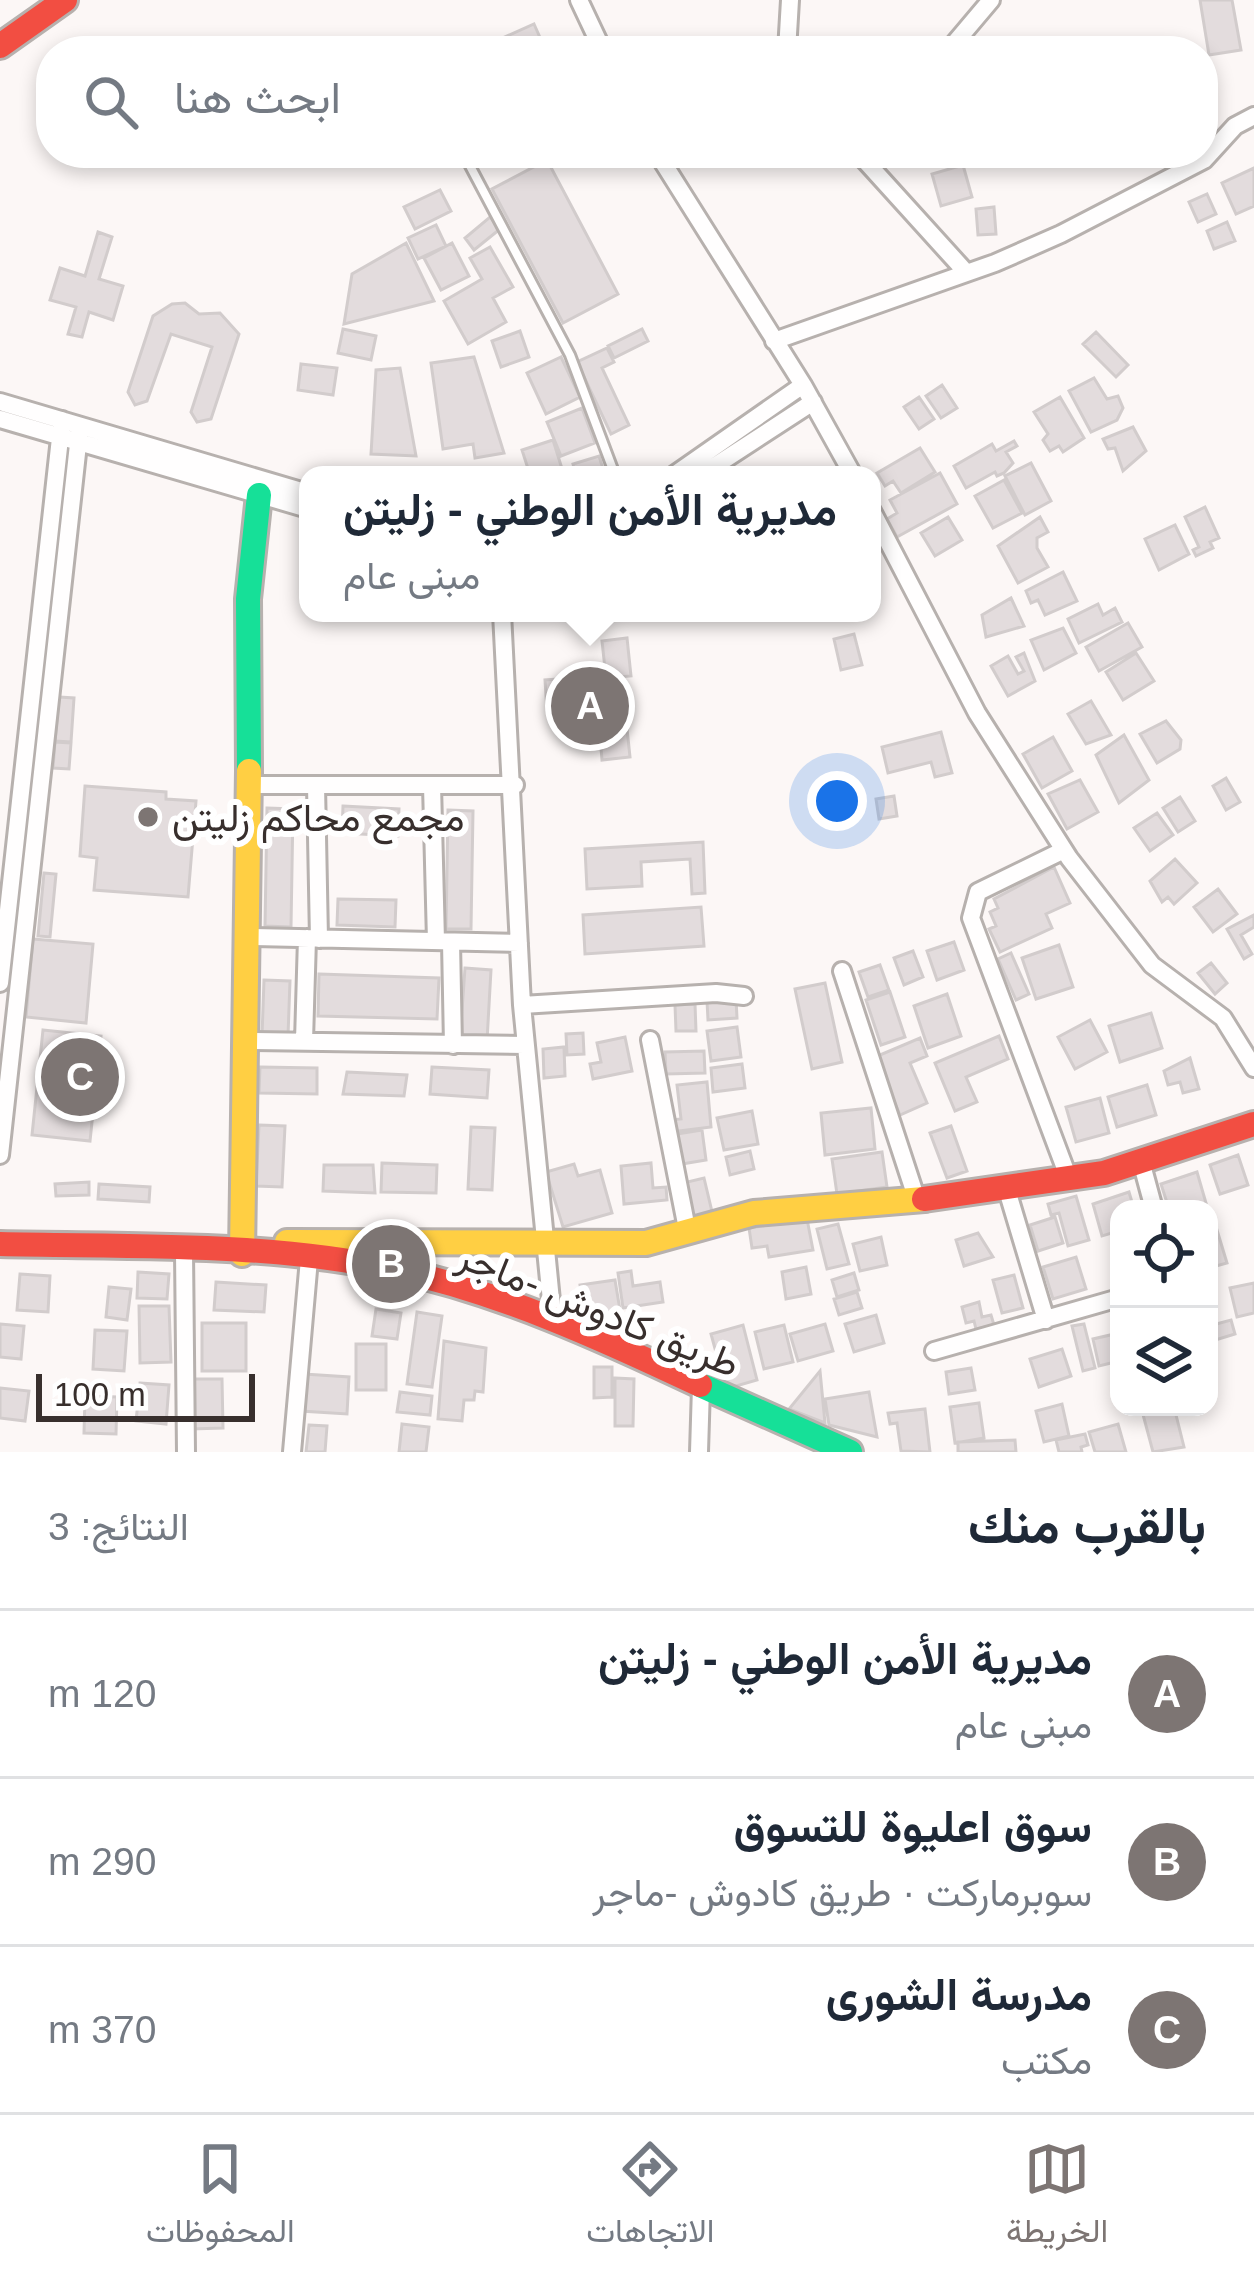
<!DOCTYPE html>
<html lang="ar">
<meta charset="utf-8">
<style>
:root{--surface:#fff;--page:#f2f2f3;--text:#1f2937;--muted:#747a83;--line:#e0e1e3;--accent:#7d7573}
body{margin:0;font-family:Arial,Vazirmatn,sans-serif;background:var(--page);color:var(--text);direction:rtl}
.controls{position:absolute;right:36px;bottom:36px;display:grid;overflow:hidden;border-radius:24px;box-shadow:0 6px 18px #0003}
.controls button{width:108px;height:108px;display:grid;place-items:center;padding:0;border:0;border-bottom:3px solid var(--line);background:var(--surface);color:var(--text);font:60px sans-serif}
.scale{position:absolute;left:36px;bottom:30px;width:219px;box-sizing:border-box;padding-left:12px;border:6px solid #382f2d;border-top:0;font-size:33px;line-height:42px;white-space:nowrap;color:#382f2d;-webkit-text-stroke:9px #fff;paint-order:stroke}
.you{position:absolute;left:837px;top:801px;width:42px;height:42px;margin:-30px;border:9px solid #fff;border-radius:50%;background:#1a73e8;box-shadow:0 0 0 18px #1a73e833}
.badge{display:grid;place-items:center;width:78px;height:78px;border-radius:50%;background:var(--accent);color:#fff;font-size:39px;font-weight:700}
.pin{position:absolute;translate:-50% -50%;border:6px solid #fff;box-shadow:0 3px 12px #0006}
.popup{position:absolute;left:299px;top:466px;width:582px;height:156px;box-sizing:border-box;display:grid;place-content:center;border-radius:24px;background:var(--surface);filter:drop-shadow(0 3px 9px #0005);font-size:39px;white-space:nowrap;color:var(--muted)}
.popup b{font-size:45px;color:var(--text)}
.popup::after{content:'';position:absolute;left:50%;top:100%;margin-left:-24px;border:24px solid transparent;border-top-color:var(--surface)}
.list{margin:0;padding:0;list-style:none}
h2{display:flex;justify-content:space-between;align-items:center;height:156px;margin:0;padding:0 48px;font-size:51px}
h2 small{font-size:39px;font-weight:400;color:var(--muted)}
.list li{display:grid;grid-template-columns:78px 1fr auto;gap:36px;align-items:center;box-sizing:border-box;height:168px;padding:0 48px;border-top:3px solid var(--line)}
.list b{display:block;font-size:45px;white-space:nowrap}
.list p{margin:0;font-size:39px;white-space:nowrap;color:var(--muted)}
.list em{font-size:39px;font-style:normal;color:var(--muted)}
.icon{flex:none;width:66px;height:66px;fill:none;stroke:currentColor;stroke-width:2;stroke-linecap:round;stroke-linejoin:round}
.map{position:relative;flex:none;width:1254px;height:1452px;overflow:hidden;direction:ltr}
.search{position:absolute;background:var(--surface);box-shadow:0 6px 18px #0003;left:36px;right:36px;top:36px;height:132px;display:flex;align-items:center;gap:30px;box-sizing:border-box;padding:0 42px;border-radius:48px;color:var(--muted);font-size:45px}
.sheet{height:660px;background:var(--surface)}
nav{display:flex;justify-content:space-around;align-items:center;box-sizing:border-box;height:168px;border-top:3px solid var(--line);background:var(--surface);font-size:33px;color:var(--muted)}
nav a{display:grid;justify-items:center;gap:6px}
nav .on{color:var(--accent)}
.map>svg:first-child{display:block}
</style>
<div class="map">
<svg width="1254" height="1452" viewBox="0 0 1254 1452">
<rect width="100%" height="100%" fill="#fcf7f6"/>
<path fill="#e3dcdd" stroke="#d2cccc" stroke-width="3" d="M1200 0H1232L1241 50 1209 55Z
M534 24 546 51H503L498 40Z
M547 160 618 294 563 323 492 189Z
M963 165 972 197 941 206 932 174Z
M1254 168V206L1236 214 1222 183Z
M440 190 451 211 415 229 404 207Z
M1207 194 1216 214 1198 222 1189 202Z
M994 207 996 234 978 235 976 209Z
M490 217 500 229 474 250 465 238Z
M1227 222 1235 241 1214 249 1207 231Z
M436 225 446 246 418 259 408 238Z
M98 232 112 237 99 279 123 286 113 320 89 312 82 337 68 334 76 307 50 300 60 268 85 276Z
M406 243 434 301 344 324 352 274Z
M452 243 469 276 441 290 424 258Z
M490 247 513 287 493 298 506 322 468 344 444 301 482 279 470 258Z
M185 303 199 314 220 313 239 334 211 419 197 422 191 412 212 347 171 334 147 401 135 405 128 392 153 316 172 304Z
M343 329 376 336 371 360 338 353Z
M642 329 648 341 614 358 608 346Z
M520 331 529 357 501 367 492 341Z
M1096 332 1128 365 1116 377 1083 344Z
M607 348 614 362 602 368 629 425 611 434 577 362Z
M474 357 504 453 475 458 473 444 443 449 431 363Z
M561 357 580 397 546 414 527 373Z
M301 364 337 368 333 395 298 390Z
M400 368 416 456 371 454 376 370Z
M1094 378 1107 399 1118 396 1123 408 1117 420 1091 432 1069 391Z
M942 385 957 408 941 418 926 396Z
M919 397 934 419 919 429 904 407Z
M1060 397 1084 438 1063 452 1059 446 1050 451 1043 440 1048 434 1034 412Z
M582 408 595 443 561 456 547 422Z
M1133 427 1146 451 1123 471 1115 448 1108 449 1103 439Z
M553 440 563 472 530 475 522 450Z
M1014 441 1017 446 1006 452 1013 463 1004 473 997 476 995 472 966 488 954 466 992 444 996 451Z
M920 448 935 472 901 493 893 481 885 486 877 473Z
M599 456 605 475H576L573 464Z
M1031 463 1051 501 1025 515 1005 476Z
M940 473 957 504 897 537 887 519 897 513 890 500Z
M1004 480 1022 513 993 528 975 496Z
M1205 507 1219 538 1210 542 1213 548 1196 556 1193 550 1199 547 1185 517Z
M948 517 962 540 935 556 921 533Z
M1040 517 1048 532 1037 538V548L1048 567 1018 583 998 546Z
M1175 525 1189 554 1159 570 1145 539Z
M1063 572 1077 601 1045 615 1038 600 1031 603 1026 591Z
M1011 598 1024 626 986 637 982 615Z
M1098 604 1103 615 1115 608 1122 622 1079 643 1068 619Z
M1128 623 1142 647 1099 671 1086 647Z
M1063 628 1076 653 1044 670 1031 640Z
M854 634 862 665 841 670 834 639Z
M627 638 631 676 606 678 602 641Z
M1024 653 1035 681 1008 696 991 666 1008 656 1018 674 1024 671 1016 657Z
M1136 653 1154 681 1123 700 1106 672Z
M587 677 589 708 547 711 545 680Z
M59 697 74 698 71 742 55 741Z
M1091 701 1111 735 1086 744 1068 714Z
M625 710 630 757 602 760 598 713Z
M1166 721 1181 740 1180 749 1157 763 1140 734Z
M941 732 952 773 935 777 931 762 888 773 882 747Z
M1124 735 1149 780 1119 803 1096 755Z
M1053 737 1072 771 1042 788 1023 754Z
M55 742 71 743 69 769 53 768Z
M1226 778 1240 802 1226 810 1213 786Z
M1080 780 1098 812 1067 829 1048 794Z
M85 786 166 792V799L196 801 188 897 94 890 97 858 80 856Z
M894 796 897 816 879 819 876 799Z
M1180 797 1195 821 1178 832 1163 808Z
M343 806 399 809 398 836 342 833Z
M267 808 293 809 291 927 265 926Z
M448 810 473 811 471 929H446Z
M1157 813 1173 835 1150 851 1134 828Z
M703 842 705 893 692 894 690 859 641 862 642 886 587 889 585 849Z
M1175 859 1197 883 1174 904 1168 897 1162 902 1150 881Z
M1054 867 1070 903 1046 914 1052 928 1000 952 989 929 996 926 990 912 998 908 994 899Z
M44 873 56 874 50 937 38 936Z
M1218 889 1237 914 1213 932 1194 907Z
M338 899 396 900 395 927 337 925Z
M701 907 704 946 585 954 583 915Z
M1254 915V927L1241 935 1252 954 1244 959 1227 929Z
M33 939 93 944 86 1023 26 1017Z
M954 942 964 970 937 980 927 951Z
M1059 945 1073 987 1036 999 1022 958Z
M913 951 923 977 904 985 894 958Z
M1011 953 1029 994 1016 1000 998 959Z
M1211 963 1227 983 1215 994 1198 973Z
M880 965 889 990 868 997 859 972Z
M465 968 491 970 487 1041 460 1039Z
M319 974 439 978 437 1019 318 1016Z
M264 980 290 981 288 1036H262Z
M825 983 842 1062 812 1069 795 989Z
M890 992 905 1037 881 1045 866 1000Z
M947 994 961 1036 928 1048 914 1006Z
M736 999 737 1018 708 1020 707 1001Z
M695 1004 696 1031H676L675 1005Z
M1151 1013 1162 1048 1120 1062 1109 1026Z
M1090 1020 1107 1052 1075 1069 1058 1037Z
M737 1027 741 1057 711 1061 707 1031Z
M43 1030 101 1036 90 1141 32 1135Z
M583 1033 584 1054 567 1055 566 1034Z
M999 1036 1008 1059 966 1077 977 1102 955 1111 935 1063Z
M625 1037 632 1071 593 1079 590 1064 601 1062 597 1043Z
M920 1038 927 1056 910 1063 927 1103 900 1115 875 1057Z
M564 1047 565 1076 544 1078 543 1049Z
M704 1051 705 1073 666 1074 665 1052Z
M1190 1058 1199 1089 1183 1093 1180 1082 1168 1085 1164 1071Z
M742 1064 745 1088 713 1092 711 1068Z
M260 1067 317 1068V1094L259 1093Z
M432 1067 489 1070 487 1098 430 1094Z
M347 1072 407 1075 404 1096 343 1094Z
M707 1082 711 1127 671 1132 670 1120 681 1119 677 1085Z
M1147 1085 1156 1115 1117 1127 1108 1097Z
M1100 1098 1109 1133 1076 1142 1066 1107Z
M871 1108 875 1149 825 1155 821 1113Z
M752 1111 758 1144 724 1150 717 1118Z
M259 1125 285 1126 282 1187 256 1186Z
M951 1126 967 1171 947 1178 930 1133Z
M471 1127 495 1128 492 1190 468 1189Z
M702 1130 706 1160 682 1164 677 1134Z
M750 1151 754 1169 730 1175 726 1157Z
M882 1152 887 1187 837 1194 832 1159Z
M1238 1155 1248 1185 1220 1194 1210 1165Z
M382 1163 437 1165 436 1193 381 1192Z
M651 1163 653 1188 666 1187 667 1200 624 1204 621 1166Z
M574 1164 578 1176 600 1170 612 1213 563 1227 546 1172Z
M324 1165H373L375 1193 323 1191Z
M1197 1172 1206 1203 1169 1209 1161 1184Z
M704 1178 713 1216 692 1221 683 1183Z
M89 1182V1195L56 1196 55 1184Z
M99 1184 150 1187 149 1202 98 1199Z
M1129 1192 1134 1209H1119V1231L1102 1236 1093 1204Z
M1076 1196 1089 1240 1068 1246 1059 1213 1051 1215 1048 1204Z
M1055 1217 1063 1243 1038 1251 1030 1225Z
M807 1219 813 1250 769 1257 767 1246 752 1248 749 1228Z
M838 1224 849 1264 827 1269 817 1229Z
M1217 1230 1227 1263 1209 1268V1232Z
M978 1233 993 1257 964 1266 956 1240Z
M881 1237 887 1265 860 1271 853 1244Z
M1076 1257 1086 1289 1053 1299 1043 1267Z
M806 1267 811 1294 786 1299 782 1272Z
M631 1271 633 1286 660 1282 663 1302 623 1308 618 1273Z
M138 1272 169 1274 167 1299 137 1298Z
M854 1273 859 1290 837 1297 832 1280Z
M20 1274 50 1276 48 1312 17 1310Z
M1014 1275 1023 1308 1002 1313 993 1280Z
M615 1280 620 1310 584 1316 580 1285Z
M216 1282 266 1285 264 1312 214 1310Z
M1254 1283V1313L1237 1317 1230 1288Z
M109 1287 131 1289 127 1320 106 1317Z
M857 1292 862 1308 839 1315 834 1299Z
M979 1302 982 1317 991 1315 994 1325 976 1329 974 1321 966 1323 962 1307Z
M139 1306H169L171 1362 140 1363Z
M376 1309 401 1313 397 1339 372 1336Z
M417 1312 442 1316 432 1387 407 1384Z
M876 1315 884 1343 854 1352 845 1324Z
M1231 1320 1235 1334 1209 1342V1326Z
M202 1323H246V1371H202Z
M0 1324 24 1326 21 1359 0 1357Z
M825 1324 833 1351 798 1361 790 1334Z
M1084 1324 1095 1368 1083 1371 1072 1326Z
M743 1325 757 1380 726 1389 711 1334Z
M784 1325 793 1362 764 1369 755 1332Z
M95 1330 127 1331 124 1371 93 1369Z
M1119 1333V1361L1099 1366 1093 1339Z
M444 1341 486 1348 483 1392 475 1391 474 1400H464L462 1421 438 1419Z
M356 1344H386V1390H356Z
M1062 1349 1071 1376 1039 1387 1030 1359Z
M594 1367H612V1397L594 1398Z
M971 1368 975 1390 949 1394 946 1372Z
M820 1371 825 1423 789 1409Z
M304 1374 349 1377 347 1414 301 1411Z
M615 1378 634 1379 633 1426H615Z
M190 1379H222L223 1428 191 1429Z
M140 1383 169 1385 166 1424 136 1421Z
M0 1388 29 1391 25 1421 0 1418Z
M400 1392 432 1396 430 1415 397 1412Z
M869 1392 877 1437 829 1425 825 1399Z
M85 1396 117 1397 116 1434 84 1433Z
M979 1403 984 1438 955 1443 950 1407Z
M1062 1404 1069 1436 1044 1442 1036 1411Z
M1141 1407H1174L1184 1447 1153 1452Z
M925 1409 930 1452 901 1451 897 1423 890 1424 888 1413Z
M402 1424 429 1427 426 1452H399Z
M1118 1424 1126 1452H1095L1089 1432Z
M309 1425 327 1426 325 1452H306Z
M1085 1434 1088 1445 1081 1447 1082 1452H1059L1056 1440Z
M1015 1440 1016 1452H958V1442Z"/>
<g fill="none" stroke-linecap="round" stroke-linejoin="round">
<g stroke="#b7b1ae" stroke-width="14">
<path id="lane" d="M469 164 570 355 615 475"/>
</g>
<g stroke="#b7b1ae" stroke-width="22">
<path id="street" d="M579 0 603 51
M787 51 790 0
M948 51 991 0
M657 153 803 385 853 475
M858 153 964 270
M774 341 995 263 1061 234 1204 160 1235 126 1254 116
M0 402 308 493
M0 419 308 509
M674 475 803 385
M701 475 813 402
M872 511 977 713 1069 858 1152 965 1223 1018 1254 1068
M502 613 522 1005 553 1321
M248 785H515
M316 785 319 939
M432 785 436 941
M1064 850 978 892 971 918 1069 1179
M249 937 519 943
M451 942 453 1045
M842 971 916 1197
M0 983 62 420
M522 1005 716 993 744 996
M650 1040 688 1234
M247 1041 525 1045
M304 1041 307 938
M0 1155 80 426
M1141 1161 1154 1209
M1007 1190 1046 1320
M184 1251 186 1452
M934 1351 1119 1298
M292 1452 309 1259
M699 1452 701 1387"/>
</g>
<g stroke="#b7b1ae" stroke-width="30">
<path id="fast" d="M249 771 248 599 259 495
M700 1385 850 1452"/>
</g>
<g stroke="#b7b1ae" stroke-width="30">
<path id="slow" d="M287 1242 646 1243 754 1213 924 1199
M242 1254 249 771"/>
</g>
<g stroke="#b7b1ae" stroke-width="30">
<path id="jam" d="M0 46 65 0
M924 1199 1104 1173 1254 1124
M0 1244C130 1247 264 1242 393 1269 500 1292 601 1338 700 1385"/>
</g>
<use href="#lane" stroke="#fffefe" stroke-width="8"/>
<use href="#street" stroke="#fffefe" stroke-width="16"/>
<use href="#fast" stroke="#16e098" stroke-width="24"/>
<use href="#slow" stroke="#ffcf43" stroke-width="24"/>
<use href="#jam" stroke="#f24e42" stroke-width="24"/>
</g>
<circle fill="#7d7573" stroke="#fff" stroke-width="4.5" cx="148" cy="817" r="12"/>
<g text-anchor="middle" stroke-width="12" stroke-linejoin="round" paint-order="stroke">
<g font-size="39" fill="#382f2d" stroke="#fff" text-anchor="start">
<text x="172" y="831">مجمع محاكم زليتن</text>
</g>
<g font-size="39" fill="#382f2d" stroke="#fff">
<text transform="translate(599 1309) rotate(22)" y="14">طريق كادوش -ماجر</text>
</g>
</g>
</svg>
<div class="controls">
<button><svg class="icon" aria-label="locate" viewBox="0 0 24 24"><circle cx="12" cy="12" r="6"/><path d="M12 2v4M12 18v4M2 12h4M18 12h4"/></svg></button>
<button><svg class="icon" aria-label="layers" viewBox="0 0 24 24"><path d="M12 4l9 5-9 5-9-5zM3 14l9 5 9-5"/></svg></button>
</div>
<div class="scale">100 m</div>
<div class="you"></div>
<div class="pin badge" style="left:590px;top:706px">A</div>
<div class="popup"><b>مديرية الأمن الوطني - زليتن</b>مبنى عام</div>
<div class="pin badge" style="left:391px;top:1264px">B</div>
<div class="pin badge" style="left:80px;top:1077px">C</div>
<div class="search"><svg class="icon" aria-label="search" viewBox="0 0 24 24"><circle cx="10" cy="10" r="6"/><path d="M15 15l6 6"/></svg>ابحث هنا</div>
</div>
<section class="sheet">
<h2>بالقرب منك<small>النتائج: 3</small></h2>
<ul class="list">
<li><span class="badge">A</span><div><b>مديرية الأمن الوطني - زليتن</b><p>مبنى عام</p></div><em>120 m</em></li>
<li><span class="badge">B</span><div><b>سوق اعليوة للتسوق</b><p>سوبرماركت · طريق كادوش -ماجر</p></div><em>290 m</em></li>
<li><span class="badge">C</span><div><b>مدرسة الشورى</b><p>مكتب</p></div><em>370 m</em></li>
</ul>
</section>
<nav>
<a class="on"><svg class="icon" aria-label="map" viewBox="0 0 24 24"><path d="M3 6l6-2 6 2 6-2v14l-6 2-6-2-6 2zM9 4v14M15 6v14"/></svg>الخريطة</a>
<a><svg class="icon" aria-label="directions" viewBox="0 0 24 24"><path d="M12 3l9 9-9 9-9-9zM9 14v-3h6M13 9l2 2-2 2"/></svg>الاتجاهات</a>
<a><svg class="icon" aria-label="saved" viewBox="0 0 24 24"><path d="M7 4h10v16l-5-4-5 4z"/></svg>المحفوظات</a>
</nav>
